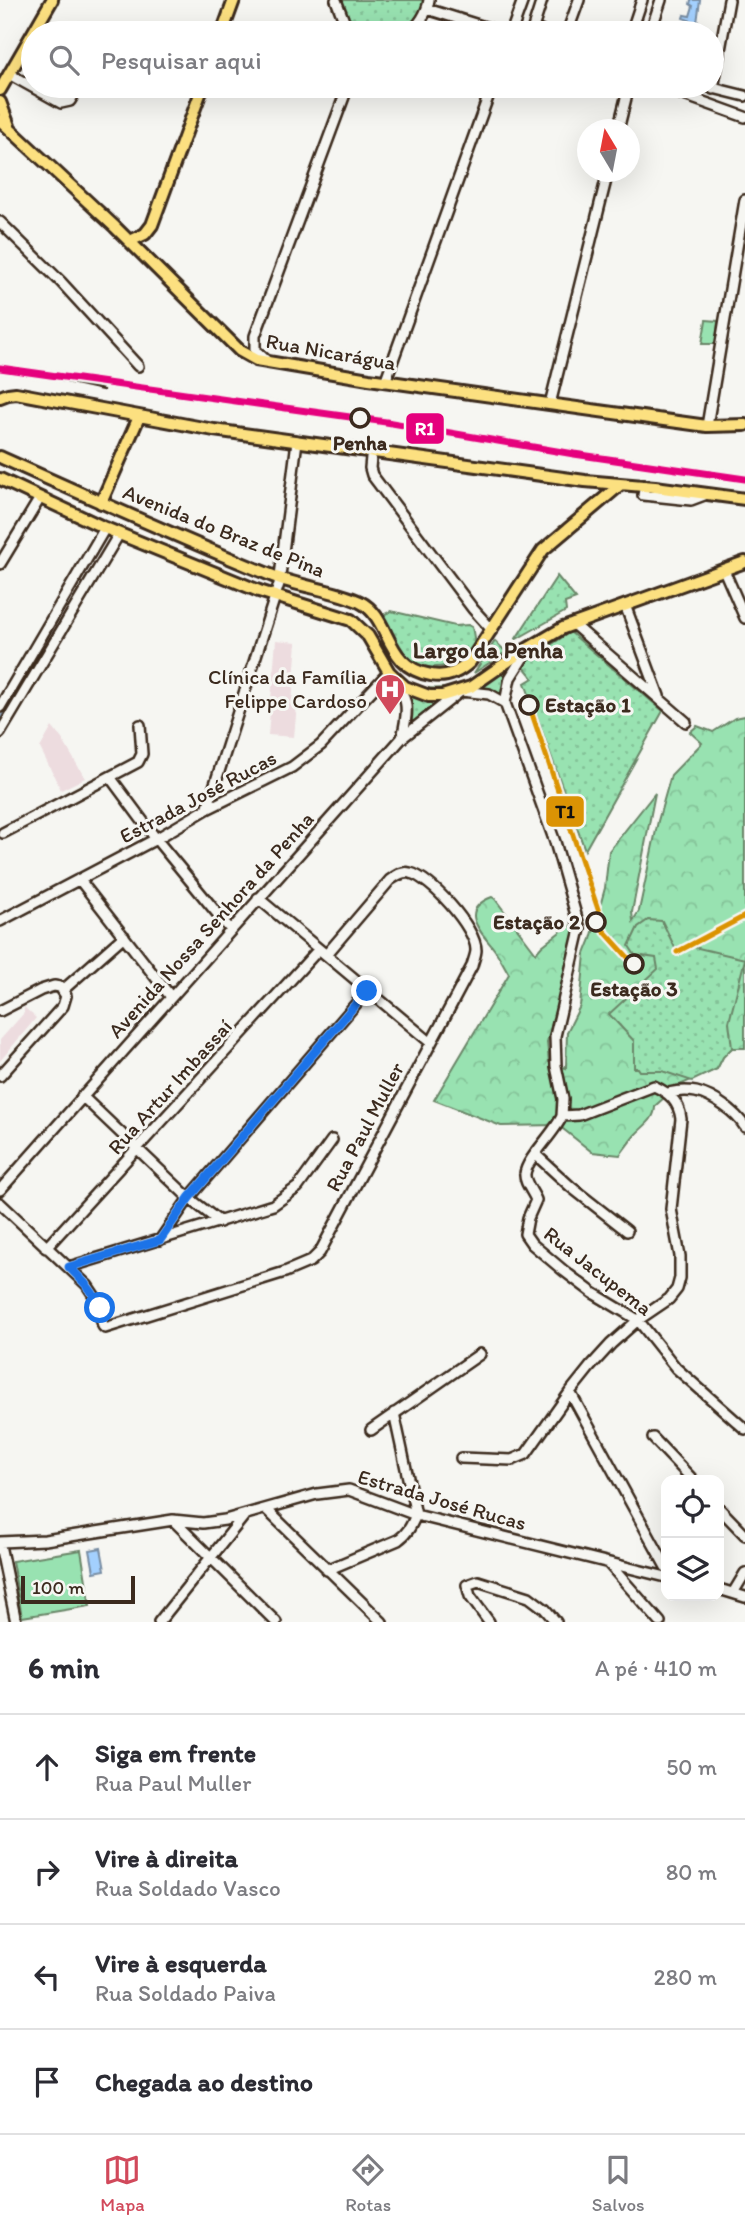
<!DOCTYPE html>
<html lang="pt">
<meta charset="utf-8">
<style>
:root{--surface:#fff;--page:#f2f2f3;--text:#2b2b33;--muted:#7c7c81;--line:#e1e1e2;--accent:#d1495b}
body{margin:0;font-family:Itim,sans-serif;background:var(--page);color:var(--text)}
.controls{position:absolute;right:21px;bottom:21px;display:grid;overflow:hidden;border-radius:14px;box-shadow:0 7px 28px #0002}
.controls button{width:63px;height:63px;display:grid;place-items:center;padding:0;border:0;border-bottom:2px solid var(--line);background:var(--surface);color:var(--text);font:35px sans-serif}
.compass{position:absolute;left:577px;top:119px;width:63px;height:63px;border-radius:50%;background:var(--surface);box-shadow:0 7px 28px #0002;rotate:350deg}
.scale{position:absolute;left:21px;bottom:18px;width:114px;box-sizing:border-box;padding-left:7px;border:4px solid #3b2a1e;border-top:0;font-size:19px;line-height:24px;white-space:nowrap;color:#3b2a1e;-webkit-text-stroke:5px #f6f6f2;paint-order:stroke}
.stop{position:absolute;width:21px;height:21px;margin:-16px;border:5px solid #1a73e8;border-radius:50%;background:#fff}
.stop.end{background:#1a73e8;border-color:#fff;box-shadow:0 2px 7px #0008}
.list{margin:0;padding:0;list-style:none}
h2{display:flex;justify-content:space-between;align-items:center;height:91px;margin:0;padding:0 28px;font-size:30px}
h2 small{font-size:23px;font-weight:400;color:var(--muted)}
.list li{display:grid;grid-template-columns:46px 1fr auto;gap:21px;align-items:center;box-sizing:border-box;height:105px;padding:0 28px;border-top:2px solid var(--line)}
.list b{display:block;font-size:26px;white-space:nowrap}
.list p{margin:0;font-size:23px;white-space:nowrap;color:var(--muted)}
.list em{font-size:23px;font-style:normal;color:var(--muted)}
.icon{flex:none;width:38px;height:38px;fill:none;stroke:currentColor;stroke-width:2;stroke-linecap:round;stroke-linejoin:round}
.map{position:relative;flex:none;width:745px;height:1622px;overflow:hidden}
.search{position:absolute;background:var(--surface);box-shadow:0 7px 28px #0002;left:21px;right:21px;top:21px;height:77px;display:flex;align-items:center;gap:18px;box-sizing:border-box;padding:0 24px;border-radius:38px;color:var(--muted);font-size:26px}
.sheet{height:511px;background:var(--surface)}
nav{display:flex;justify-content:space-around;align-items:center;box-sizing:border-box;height:98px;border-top:2px solid var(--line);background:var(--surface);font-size:19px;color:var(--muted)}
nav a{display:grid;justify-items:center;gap:4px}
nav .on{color:var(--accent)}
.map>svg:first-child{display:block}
</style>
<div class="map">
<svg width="745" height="1622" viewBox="0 0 745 1622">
<defs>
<pattern id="forest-crowns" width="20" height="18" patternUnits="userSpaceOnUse" patternTransform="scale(1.75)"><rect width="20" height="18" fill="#98e2b1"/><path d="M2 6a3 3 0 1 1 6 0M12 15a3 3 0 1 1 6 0" fill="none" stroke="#84c298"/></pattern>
<pattern id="park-dots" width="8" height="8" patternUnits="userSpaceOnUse" patternTransform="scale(1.75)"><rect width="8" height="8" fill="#98e2b1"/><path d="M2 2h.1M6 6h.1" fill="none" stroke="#84c298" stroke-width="1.8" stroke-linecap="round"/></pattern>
</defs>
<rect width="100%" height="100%" fill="#f6f6f2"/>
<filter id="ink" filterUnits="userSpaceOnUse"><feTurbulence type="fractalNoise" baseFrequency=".0143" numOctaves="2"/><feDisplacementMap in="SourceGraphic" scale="14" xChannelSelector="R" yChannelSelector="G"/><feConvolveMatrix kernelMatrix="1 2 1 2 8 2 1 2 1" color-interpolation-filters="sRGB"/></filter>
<g filter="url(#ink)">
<path fill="#eddcdf" d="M276 640 297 642 292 704 297 705 294 737 268 735Z
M52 727 62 739 85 778 61 790 40 748Z
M24 1007 36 1018 0 1061V1040L24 1013Z"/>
<path fill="#98e2b1" stroke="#6a8668" stroke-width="2" d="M706 320 718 321 716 344H702Z
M81 1550 90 1606 22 1617 12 1561Z"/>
<path fill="url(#forest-crowns)" stroke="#6a8668" stroke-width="2" d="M745 716V1048H732L723 1057 717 1069 677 1086 655 1106C655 1120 644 1125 635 1135 630 1141 625 1148 620 1155L592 1152 558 1125 501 1126 434 1100 509 974C504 966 500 957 494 949 480 931 458 910 492 897L495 899 536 953 542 946 569 925 574 929V939L547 1042 549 1062 566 1068 567 1032 580 1006 585 954 591 939 605 888 609 851 655 793 632 912 633 921 639 911 658 821 671 775 702 743 690 732 697 726 713 732 735 718Z"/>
<path fill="url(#park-dots)" stroke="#6a8668" stroke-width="2" d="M340 0H424L423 8 412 25 400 33H364L357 30 347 20Z
M557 576 576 599 565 603 566 611 515 640Z
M391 611 455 626 468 625 472 627C473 632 475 639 474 644 471 666 428 673 412 662 397 652 389 632 379 617Z
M570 632 663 711 585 850 525 683 533 678 524 667 526 662Z
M495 641 506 652 474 673Z
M523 653C511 667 503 677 502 697 465 665 431 707 405 731L408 683C451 701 486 672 523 653Z
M648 920 662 921 677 952 694 947 745 959 729 1022 732 1048 723 1057 717 1069 692 1081 662 1071H640L638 1068H634V1041L609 1014 658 969 656 958 635 955 629 946 638 927Z"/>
<path fill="#a3d0fe" stroke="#798ea4" stroke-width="2" d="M691 0H700L697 23 683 18 684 15 690 16 693 6 690 4Z
M101 1548 105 1570 94 1572 90 1550Z"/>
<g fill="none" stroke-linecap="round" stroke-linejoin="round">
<path stroke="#798ea4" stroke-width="2.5" d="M0 719 36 654"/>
<g stroke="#3b2a1e" stroke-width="14">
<path id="minor" d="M336 0 344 21 355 33
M542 0 533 28 545 33
M427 9 504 33
M408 33C419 26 427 13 429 0
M511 33 523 0
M567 33 579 0
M631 33 642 0
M650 33 661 0
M9 74 61 103 70 101 79 86
M659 86 745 117
M705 86 745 96
M713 89 729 0
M618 130 629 86
M0 222 61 282 138 366
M268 362 255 350V336L348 86
M385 382 492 86
M550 404 608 172
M707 426 745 200
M371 457 370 468 372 475 473 609 492 630
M645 486 643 495 691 500 707 494
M0 564 40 498
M724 570 745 618
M625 605 659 696
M573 624 686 722
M0 707 105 528
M0 733 119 534
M402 738 461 691 489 694 505 703
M110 777 156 839 230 929
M207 809 279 584 297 441
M3 833 138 762 142 754 140 725
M79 879 171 997
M258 898 430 1042
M0 921 156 839 207 809 292 767 321 745 389 672C408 699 410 705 402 738L0 1190
M63 990 124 936
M0 1011 41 990 54 986 60 987 66 996 63 1006 0 1076
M668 1093C677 1091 686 1090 696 1092 713 1096 736 1112 745 1127
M82 1096 189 1198 220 1222
M562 1116C555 1133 526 1159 525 1174 524 1182 533 1192 536 1200L528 1218 525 1234 532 1244 564 1271 593 1293 638 1320 676 1368 745 1429
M536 1155 571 1187 627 1231
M0 1203 87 1285 97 1300 103 1326 105 1328 285 1272 311 1261 320 1252 472 966C473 961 476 955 476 950 476 928 430 877 410 873 402 871 396 876 390 880L326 955
M160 1240 189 1198 367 991
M46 1248 319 949
M69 1267 273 1205 298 1187 332 1140
M570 1392 666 1567
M371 1430 480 1354
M653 1438 693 1480
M461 1458 512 1460 526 1454 570 1392 590 1367 611 1344 638 1320 669 1299 677 1289 680 1278V1256L671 1209 681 1119C679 1101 669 1093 654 1086L579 1115 562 1116 563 1099 556 1066 555 1036 580 929 555 842 505 703 510 678 527 651
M719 1508 745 1535
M267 1510 382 1622
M173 1520 276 1622
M0 1542 45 1540 173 1520 203 1523 225 1520 317 1494 349 1490 416 1515 666 1577
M0 1545 16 1622
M609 1564 660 1622
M327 1570 398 1540C408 1533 411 1526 416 1515L394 1413
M719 1589 745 1597
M733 1593 745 1573
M159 1622 244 1516
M489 1622 470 1596 467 1585 478 1581 529 1597 545 1609 556 1622"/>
</g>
<g stroke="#3b2a1e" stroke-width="16">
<path id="major" d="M222 33 234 0
M0 90 52 0
M0 102 9 126
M0 120 115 227 240 351 256 360 369 379 707 426 745 425
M130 241 145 234 152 225 203 86
M0 397 8 394 16 393 214 430 585 481 655 487 745 499
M0 457C91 498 181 539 273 576 300 587 336 590 360 602 392 618 383 667 431 675 446 678 459 672 470 662L543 550 620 485
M0 479 105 528 259 591 351 620 368 636 389 672 405 687 429 696H442L471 687 517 655 563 628 745 562
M101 503 139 417"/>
</g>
<use href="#minor" stroke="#f6f6f2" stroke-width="9"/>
<use href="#major" stroke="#fce080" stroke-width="10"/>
<path stroke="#3b2a1e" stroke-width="2.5" d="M17 371 103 390
M529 705 601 918
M596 922 634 964
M677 952 745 916"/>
<g stroke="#f6f6f2" stroke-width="12">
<path id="rail-1" d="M0 368 386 422 574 454 745 479"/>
</g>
<use href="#rail-1" stroke="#e5007d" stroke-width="7"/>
<g stroke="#f6f6f2" stroke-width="10">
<path id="tram-1" d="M529 705 601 918
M596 922 634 964
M677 952 745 916"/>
</g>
<use href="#tram-1" stroke="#db9304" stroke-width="5"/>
</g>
</g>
<g fill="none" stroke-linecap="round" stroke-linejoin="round" filter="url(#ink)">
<path stroke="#1a73e8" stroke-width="9" d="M100 1308C94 1291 82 1280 69 1267L160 1240 189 1198 367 991"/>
</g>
<defs>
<g id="hospital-pin" transform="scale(1.575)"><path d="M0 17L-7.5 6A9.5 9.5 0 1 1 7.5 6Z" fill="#d1495b" stroke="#f6f6f2"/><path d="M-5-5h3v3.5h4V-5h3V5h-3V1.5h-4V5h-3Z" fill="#fff"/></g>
</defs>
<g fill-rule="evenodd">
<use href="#hospital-pin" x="390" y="689"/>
</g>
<g fill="#f6f6f2" stroke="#3b2a1e" stroke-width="3.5">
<circle cx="360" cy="418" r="9"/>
<circle cx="529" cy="705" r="9"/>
<circle cx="596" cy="922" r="9"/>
<circle cx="634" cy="964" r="9"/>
</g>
<g text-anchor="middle" stroke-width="6" stroke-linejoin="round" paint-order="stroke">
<g font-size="21" fill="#3b2a1e" stroke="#f6f6f2">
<text transform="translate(331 352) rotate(10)" y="7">Rua Nicarágua</text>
<text transform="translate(224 531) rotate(22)" y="7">Avenida do Braz de Pina</text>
<text transform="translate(198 797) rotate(-28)" y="7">Estrada José Rucas</text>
<text transform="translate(211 925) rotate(-48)" y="7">Avenida Nossa Senhora da Penha</text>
<text transform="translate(170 1087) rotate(-48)" y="7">Rua Artur Imbassaí</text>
<text transform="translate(365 1127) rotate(-62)" y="7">Rua Paul Muller</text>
<text transform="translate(598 1271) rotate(38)" y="7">Rua Jacupema</text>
<text transform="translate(442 1500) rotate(16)" y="7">Estrada José Rucas</text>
</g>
<g font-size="21" font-weight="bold" fill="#3b2a1e" stroke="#f6f6f2">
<text x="360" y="450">Penha</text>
<text x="545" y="712" text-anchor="start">Estação 1</text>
<text x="580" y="929" text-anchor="end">Estação 2</text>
<text x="634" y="996">Estação 3</text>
</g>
<g font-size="21" fill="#3b2a1e" stroke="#f6f6f2" text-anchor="end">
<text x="367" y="684">Clínica da Família<tspan x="367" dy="24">Felippe Cardoso</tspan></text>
</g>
<g font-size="23" font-weight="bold" fill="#3b2a1e" stroke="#f6f6f2">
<text x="488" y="658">Largo da Penha</text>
</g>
</g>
<g stroke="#f6f6f2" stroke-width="2.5">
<rect x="405" y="412" width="40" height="33" rx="7" fill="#e5007d"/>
<rect x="545" y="795" width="40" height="33" rx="7" fill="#db9304"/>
</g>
<g font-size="19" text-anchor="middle" font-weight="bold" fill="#fff">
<text x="425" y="435">R1</text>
</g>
<g font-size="19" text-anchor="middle" font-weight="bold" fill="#111">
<text x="565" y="818">T1</text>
</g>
</svg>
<div class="controls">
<button><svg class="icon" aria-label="locate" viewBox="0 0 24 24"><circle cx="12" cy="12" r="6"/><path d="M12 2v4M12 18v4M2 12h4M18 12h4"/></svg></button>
<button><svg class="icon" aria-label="layers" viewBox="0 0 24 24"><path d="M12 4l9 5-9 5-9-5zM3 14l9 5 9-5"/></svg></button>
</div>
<svg class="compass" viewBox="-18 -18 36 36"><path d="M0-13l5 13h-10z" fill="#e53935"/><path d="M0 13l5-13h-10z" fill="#7c7c81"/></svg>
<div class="scale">100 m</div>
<div class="stop" style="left:100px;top:1308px"></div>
<div class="stop end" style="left:367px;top:991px"></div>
<div class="search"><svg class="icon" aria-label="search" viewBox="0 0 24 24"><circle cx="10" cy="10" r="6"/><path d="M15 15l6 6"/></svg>Pesquisar aqui</div>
</div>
<section class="sheet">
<h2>6 min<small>A pé · 410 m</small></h2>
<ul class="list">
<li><svg class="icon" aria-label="ahead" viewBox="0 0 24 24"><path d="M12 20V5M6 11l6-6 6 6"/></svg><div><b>Siga em frente</b><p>Rua Paul Muller</p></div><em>50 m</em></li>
<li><svg class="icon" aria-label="right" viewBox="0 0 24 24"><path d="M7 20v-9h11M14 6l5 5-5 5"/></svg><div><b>Vire à direita</b><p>Rua Soldado Vasco</p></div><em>80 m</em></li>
<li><svg class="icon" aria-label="left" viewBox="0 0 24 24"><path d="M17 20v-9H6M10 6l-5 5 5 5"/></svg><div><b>Vire à esquerda</b><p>Rua Soldado Paiva</p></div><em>280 m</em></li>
<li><svg class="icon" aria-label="arrive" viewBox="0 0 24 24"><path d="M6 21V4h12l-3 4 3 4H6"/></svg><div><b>Chegada ao destino</b></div></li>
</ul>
</section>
<nav>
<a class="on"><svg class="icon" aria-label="map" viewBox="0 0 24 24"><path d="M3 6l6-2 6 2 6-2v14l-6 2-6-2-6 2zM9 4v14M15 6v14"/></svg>Mapa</a>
<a><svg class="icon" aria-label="directions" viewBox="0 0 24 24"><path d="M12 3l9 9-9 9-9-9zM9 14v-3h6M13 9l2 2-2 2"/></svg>Rotas</a>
<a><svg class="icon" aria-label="saved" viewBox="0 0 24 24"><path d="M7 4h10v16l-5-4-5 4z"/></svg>Salvos</a>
</nav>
